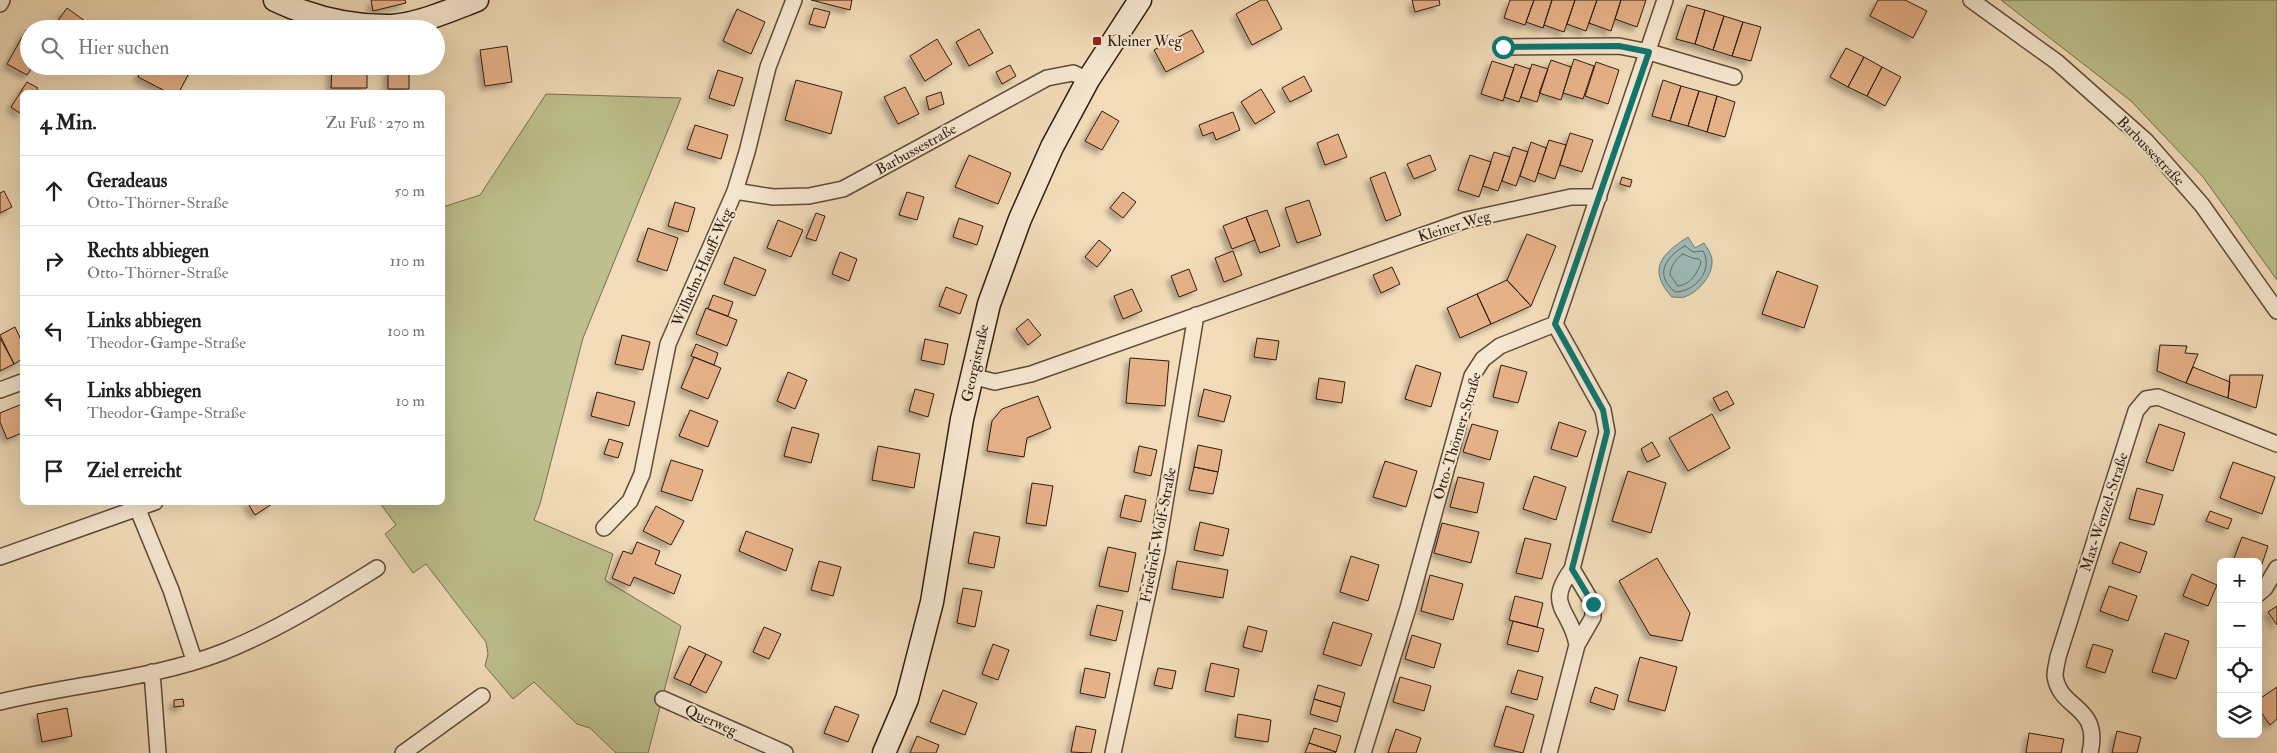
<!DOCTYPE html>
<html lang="de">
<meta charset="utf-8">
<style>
:root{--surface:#fff;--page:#f2f2f2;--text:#222;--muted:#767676;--line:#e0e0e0}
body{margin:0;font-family:"IM FELL Double Pica",serif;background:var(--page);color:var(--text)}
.controls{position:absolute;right:15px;bottom:15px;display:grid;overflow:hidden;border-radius:8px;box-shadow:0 5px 20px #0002}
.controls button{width:45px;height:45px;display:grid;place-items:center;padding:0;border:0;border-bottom:1px solid var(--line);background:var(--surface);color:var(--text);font:25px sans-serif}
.stop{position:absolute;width:15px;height:15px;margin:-11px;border:4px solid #0f766e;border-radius:50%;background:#fff}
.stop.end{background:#0f766e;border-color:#fff;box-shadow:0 1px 5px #0008}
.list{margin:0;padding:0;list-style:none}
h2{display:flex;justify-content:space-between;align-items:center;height:65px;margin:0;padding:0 20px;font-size:21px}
h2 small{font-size:16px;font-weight:400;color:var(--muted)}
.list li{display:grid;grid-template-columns:32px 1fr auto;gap:15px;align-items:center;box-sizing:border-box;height:70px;padding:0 20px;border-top:1px solid var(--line)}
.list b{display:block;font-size:19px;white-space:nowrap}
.list p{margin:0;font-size:16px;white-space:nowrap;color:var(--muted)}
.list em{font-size:16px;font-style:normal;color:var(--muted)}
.icon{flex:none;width:28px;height:28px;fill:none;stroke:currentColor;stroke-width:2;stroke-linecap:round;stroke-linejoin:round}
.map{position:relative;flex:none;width:2277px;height:753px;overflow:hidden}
.search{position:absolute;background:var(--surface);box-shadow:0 5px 20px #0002;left:20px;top:20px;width:425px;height:55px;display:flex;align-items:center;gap:12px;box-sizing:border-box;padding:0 18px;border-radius:28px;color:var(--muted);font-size:19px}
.panel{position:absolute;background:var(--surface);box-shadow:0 5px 20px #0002;left:20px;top:90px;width:425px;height:415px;border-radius:8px}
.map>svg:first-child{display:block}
</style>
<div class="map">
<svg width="2277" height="753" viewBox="0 0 2277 753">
<defs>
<filter id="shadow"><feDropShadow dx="-4.5" dy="4.5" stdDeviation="2.5" flood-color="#0004"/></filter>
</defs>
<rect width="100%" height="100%" fill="#f2dcb9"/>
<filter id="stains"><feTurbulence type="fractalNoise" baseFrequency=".004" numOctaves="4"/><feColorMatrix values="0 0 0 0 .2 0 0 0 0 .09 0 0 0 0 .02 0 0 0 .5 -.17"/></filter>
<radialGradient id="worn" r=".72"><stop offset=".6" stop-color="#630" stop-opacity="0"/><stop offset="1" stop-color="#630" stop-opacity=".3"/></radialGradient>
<path fill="#bdc08e" stroke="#756e4e" d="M2001 0H2277V280L2203 177 2131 101Z
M546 94 681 98 583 338 540 504 534 520 613 554 605 580 681 626 648 753H616L590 728 577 724 534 682 513 699 485 666 488 654 486 642 426 564 413 573 385 534 396 525 380 503 442 502 443 207 480 195Z"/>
<path fill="#9dbab7" stroke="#707a73" d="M1688 237 1695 248 1704 243C1707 248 1712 254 1712 261 1713 275 1698 293 1684 297 1681 298 1676 297 1672 297 1647 270 1661 254 1688 237Z"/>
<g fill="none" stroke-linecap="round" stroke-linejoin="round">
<path stroke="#656a62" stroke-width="1" d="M1685 246 1693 252 1703 251C1714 270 1695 292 1675 292 1654 275 1665 257 1685 246Z
M1683 254 1692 258 1699 259 1701 262C1698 273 1690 285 1678 286L1670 275C1671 265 1675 260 1683 254Z"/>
</g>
<path fill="#e7b188" stroke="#2d1b0e" filter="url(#shadow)" d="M371 0H405L406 3 373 11Z
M811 0H852L850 10Z
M1261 0H1267L1282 29 1252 45 1236 14Z
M1412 0H1439L1440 5 1415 12Z
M1510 0H1534L1525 25 1504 18Z
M1534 0H1552L1543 28 1526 22Z
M1552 0H1575L1564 32 1544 25Z
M1575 0H1597L1586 31 1567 24Z
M1597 0H1621L1611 31 1589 23Z
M1621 0H1646L1637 27 1615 19Z
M1878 0H1905L1927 11 1913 38 1870 16Z
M1687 5 1705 10 1695 44 1676 39Z
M67 8 96 29H52Z
M814 8 830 12 825 28 809 24Z
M737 9 765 22 751 54 723 41Z
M1705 10 1724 16 1713 50 1695 44Z
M1724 16 1743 22 1732 56 1713 50Z
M1743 22 1761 27 1751 61 1732 56Z
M979 29 993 53 969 66 956 42Z
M26 30 29 31V66H33L27 75 7 64Z
M1192 30 1204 52 1166 72 1154 50Z
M937 39 952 64 925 81 910 56Z
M507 46 512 82 485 86 480 50Z
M1846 48 1864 57 1848 87 1830 77Z
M1864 57 1882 67 1867 96 1848 87Z
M1574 59 1594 66 1583 99 1563 93Z
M1551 60 1571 67 1561 100 1539 93Z
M1492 61 1514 68 1503 101 1481 94Z
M1596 62 1619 70 1608 104 1585 96Z
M1515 64 1530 69 1519 102 1504 97Z
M1532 64 1548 69 1537 102 1521 97Z
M1010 65 1016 76 1002 84 996 72Z
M144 66H193L179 92H167L138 77Z
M332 66H367V88H331Z
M1882 67 1901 77 1885 106 1867 96Z
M388 69H409V89H388Z
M718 70 743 78 734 106 709 98Z
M1304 76 1312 91 1290 102 1282 88Z
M796 80 842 92 831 134 785 120Z
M1663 80 1681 86 1670 121 1652 116Z
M27 82 38 88 35 92H22L21 114 11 107Z
M1681 86 1699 91 1688 126 1670 121Z
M905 87 919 114 898 124 884 97Z
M1261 89 1275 112 1255 124 1241 102Z
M1699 91 1717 96 1707 132 1688 126Z
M941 92 944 104 929 110 926 97Z
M1717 96 1735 102 1725 137 1707 132Z
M1102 111 1119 121 1102 150 1085 141Z
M1233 112 1240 130 1216 140 1213 132 1203 136 1199 125Z
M695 125 728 135 721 159 687 149Z
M1570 133 1593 140 1582 172 1560 165Z
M1338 134 1347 157 1325 165 1317 143Z
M1549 140 1566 145 1555 179 1538 173Z
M1531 142 1546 148 1535 182 1520 176Z
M1513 147 1528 152 1516 186 1502 181Z
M1494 152 1510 157 1498 191 1483 186Z
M969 155 1011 173 998 204 955 187Z
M1430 155 1436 170 1414 179 1407 164Z
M1470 155 1491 162 1479 197 1458 190Z
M1385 172 1401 215 1386 221 1370 178Z
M1622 177 1632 180 1630 187 1620 184Z
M4 191 12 207 0 213V193Z
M907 192 924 197 917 220 899 215Z
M1123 192 1136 202 1123 218 1110 208Z
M1309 200 1321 235 1297 243 1285 208Z
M675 202 695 208 688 232 668 226Z
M1267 210 1280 246 1260 253 1246 217Z
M816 213 825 216 816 241 806 238Z
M1246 217 1255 240 1232 249 1223 226Z
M959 218 983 226 977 245 953 237Z
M778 220 803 230 791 257 767 248Z
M648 228 678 238 667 271 637 261Z
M1527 234 1556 246 1531 306 1507 280Z
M1099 240 1111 250 1097 267 1085 257Z
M1233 251 1242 275 1224 282 1215 258Z
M840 252 857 259 849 281 832 274Z
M734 257 766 270 755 296 724 284Z
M1392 267 1400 284 1381 293 1373 275Z
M1189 269 1197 290 1179 297 1171 276Z
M1777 271 1818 286 1804 328 1762 314Z
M1507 280 1531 306 1491 324 1477 294Z
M946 287 967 295 960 314 939 306Z
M1132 289 1142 311 1123 319 1114 296Z
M1477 294 1491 324 1460 338 1447 308Z
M713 295 733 302 728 316 708 309Z
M706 308 737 320 727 346 696 334Z
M1028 319 1041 335 1028 345 1016 329Z
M15 327 22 342V359L14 364 0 335Z
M622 335 650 342 643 370 615 364Z
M0 338 14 364 0 371Z
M1257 338 1279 341 1276 360 1254 357Z
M925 339 948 344 944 365 921 360Z
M696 344 718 353 714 365 691 356Z
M2160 345 2187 346 2185 353 2198 354 2186 383 2157 371Z
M694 357 721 368 708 399 681 388Z
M1130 358 1169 361 1165 406 1126 403Z
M1416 365 1441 373 1431 407 1405 399Z
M1501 365 1527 372 1518 403 1493 397Z
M2193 367 2230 382 2228 398 2186 383Z
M788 372 807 380 795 409 777 401Z
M2230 375H2263L2256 408 2228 398Z
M1319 378 1345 382 1342 403 1316 399Z
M915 389 934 394 928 417 909 411Z
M1204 389 1231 396 1224 422 1198 416Z
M1727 391 1734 404 1720 411 1713 398Z
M597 392 635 402 629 426 591 416Z
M1038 396 1051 428 1027 438 1024 457 987 451 992 421 1002 409Z
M22 404V433L7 439 0 422V413Z
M690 410 718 421 708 447 679 436Z
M1712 414 1730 448 1688 471 1669 438Z
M1559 422 1586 431 1577 457 1551 449Z
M1472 424 1498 431 1490 460 1463 452Z
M2159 424 2185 433 2173 471 2146 462Z
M792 427 819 434 811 463 784 456Z
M609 439 623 443 618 458 604 454Z
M1652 442 1660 456 1647 462 1641 449Z
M1198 445 1222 450 1218 472 1194 467Z
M878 446 920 454 914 488 872 480Z
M1139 446 1157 450 1151 476 1134 472Z
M671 460 703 470 692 501 661 491Z
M1385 461 1417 471 1406 507 1373 497Z
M2233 462 2275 477 2262 514 2220 498Z
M1194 467 1218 472 1213 494 1189 490Z
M1628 471 1666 483 1651 533 1612 521Z
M1534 476 1566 487 1556 520 1523 509Z
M1458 477 1484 483 1477 513 1450 507Z
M1032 483 1053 486 1046 526 1026 523Z
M2137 488 2163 495 2154 525 2129 519Z
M1125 495 1146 500 1141 522 1120 517Z
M247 502H275L255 515Z
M656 506 684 521 671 545 643 531Z
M2210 511 2232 519 2228 529 2206 521Z
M1200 522 1229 529 1223 556 1194 550Z
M1442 523 1479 532 1471 563 1434 553Z
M746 531 793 549 786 571 739 551Z
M974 532 1000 537 994 568 968 563Z
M2242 537 2268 546 2260 570 2258 562 2233 561Z
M1525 538 1551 544 1542 579 1516 573Z
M637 542 660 551 655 564 681 575 674 594 634 577 630 586 612 578 623 551 632 554Z
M2120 542 2147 552 2140 573 2112 563Z
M1108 547 1136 553 1128 592 1099 586Z
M1351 556 1379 565 1368 601 1340 592Z
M1657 558 1690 613 1682 641 1650 635 1619 581Z
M819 561 841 567 833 596 811 590Z
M1177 561 1228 570 1223 598 1172 589Z
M2192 574 2217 585 2208 606 2183 596Z
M1430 575 1463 584 1453 620 1421 611Z
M2109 586 2137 596 2128 621 2100 611Z
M963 588 982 591 975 627 957 623Z
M1515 596 1543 603 1537 627 1509 620Z
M1097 605 1123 611 1116 641 1090 635Z
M2277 606V625L2268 612Z
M1513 621 1544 629 1538 652 1507 644Z
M1333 622 1372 634 1361 666 1323 654Z
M1248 626 1267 631 1262 652 1243 647Z
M764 627 781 634 769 659 753 652Z
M2165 633 2189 641 2176 679 2152 672Z
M1412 635 1441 644 1434 668 1405 659Z
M993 644 1009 650 998 680 982 674Z
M2093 644 2113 650 2105 673 2086 667Z
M689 646 706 654 690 685 674 678Z
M706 654 722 662 706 693 690 685Z
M1640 657 1677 667 1665 711 1628 701Z
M1211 663 1239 669 1234 697 1205 691Z
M1085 668 1110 673 1105 698 1080 693Z
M1158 668 1176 671 1172 689 1154 685Z
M1518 670 1543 677 1537 700 1511 693Z
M1400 677 1431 686 1424 711 1393 702Z
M1318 685 1345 693 1341 707 1314 699Z
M1595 687 1618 695 1614 710 1590 702Z
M2277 687V719L2270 725 2258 708V700Z
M943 690 977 703 965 735 930 722Z
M183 699 184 706 174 707V700Z
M1314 699 1341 707 1337 722 1310 714Z
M835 706 859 715 848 742 824 733Z
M1506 706 1534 715 1523 753 1494 746Z
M67 708 72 736 42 742 37 714Z
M1238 714 1271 720 1268 742 1235 737Z
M1076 726 1096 730 1091 753 1071 752Z
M1314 728 1341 736 1336 752 1309 743Z
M1396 729 1421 738 1416 753H1388Z
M2117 731 2141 737 2137 753H2112Z
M2029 733 2064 739 2061 753H2026Z
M917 736 939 745 936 753H910Z
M1309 743 1336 752 1335 753H1305Z"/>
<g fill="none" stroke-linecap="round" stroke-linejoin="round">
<g stroke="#5e4b39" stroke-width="18">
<path id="street" d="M1971 0 2057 62 2146 141 2202 205 2277 311
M0 4 2 0
M1503 47 1619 46 1649 52 1734 77
M735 191 773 197 809 196 843 189 1047 78 1073 73 1088 80
M1555 324 1603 410 1607 432 1572 569C1544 607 1571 609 1577 645
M971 376 995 382 1031 374 1466 220 1571 197H1599
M0 390 22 382
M138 510 171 590 194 660
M604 528 630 501 642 474 668 344 735 191 747 152 768 67 794 0
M0 557 155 502
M2258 594 2265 588 2277 568
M152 672 158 753
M663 699 785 753
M0 702C73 684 154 679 223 652 278 630 327 599 377 568
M403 753 482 696
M1113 753 1157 551 1196 315
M1363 753 1408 608 1472 376 1483 359 1500 346 1555 324 1665 0
M1549 753 1577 645 1593 617V604L1572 569
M2090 753C2101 704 2060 711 2055 676 2055 670 2057 663 2058 657L2136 411 2146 399 2158 397 2277 444"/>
</g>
<g stroke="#2d1b0e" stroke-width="25">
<path id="secondary" d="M275 0C311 17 351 27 392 26 419 24 451 10 477 0
M884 753 907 699 932 602 962 419 989 304 1020 219 1052 147 1088 80 1140 0"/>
</g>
<use href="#street" stroke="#f7e8d2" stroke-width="15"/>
<use href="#secondary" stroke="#f7e8d2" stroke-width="22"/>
</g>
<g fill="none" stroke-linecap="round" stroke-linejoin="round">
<path stroke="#0f766e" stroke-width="6" d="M1503 47 1619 46 1649 52 1555 324 1603 410 1607 432 1572 569 1593 604"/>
</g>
<rect fill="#8f2418" stroke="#f7e8d2" stroke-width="2" x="1092" y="36" width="10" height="10" rx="2.5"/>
<g text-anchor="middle" stroke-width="4" stroke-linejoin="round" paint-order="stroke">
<g font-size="15" fill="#2d1b0e" stroke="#f7e8d2" text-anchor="start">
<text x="1107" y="46">Kleiner Weg</text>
</g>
<g font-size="15" fill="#2d1b0e" stroke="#f7e8d2">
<text transform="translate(916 149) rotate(-29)" y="5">Barbussestraße</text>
<text transform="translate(2151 151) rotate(46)" y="5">Barbussestraße</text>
<text transform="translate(1454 226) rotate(-17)" y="5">Kleiner Weg</text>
<text transform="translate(702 267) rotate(-66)" y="5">Wilhelm-Hauff-Weg</text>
<text transform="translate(975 363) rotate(-77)" y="5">Georgistraße</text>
<text transform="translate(1457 436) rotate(-73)" y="5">Otto-Thörner-Straße</text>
<text transform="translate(2104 512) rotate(-72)" y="5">Max-Wenzel-Straße</text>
<text transform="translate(1158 535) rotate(-79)" y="5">Friedrich-Wolf-Straße</text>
<text transform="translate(711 720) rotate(24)" y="5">Querweg</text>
</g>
</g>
<rect width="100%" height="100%" filter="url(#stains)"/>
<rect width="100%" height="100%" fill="url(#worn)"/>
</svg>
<div class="controls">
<button>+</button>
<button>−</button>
<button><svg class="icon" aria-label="locate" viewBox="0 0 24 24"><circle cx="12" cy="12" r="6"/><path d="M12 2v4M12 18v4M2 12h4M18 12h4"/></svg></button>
<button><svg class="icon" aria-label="layers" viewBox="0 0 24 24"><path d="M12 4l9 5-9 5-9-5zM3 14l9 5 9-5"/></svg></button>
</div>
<div class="stop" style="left:1503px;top:47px"></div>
<div class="stop end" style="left:1593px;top:604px"></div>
<div class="search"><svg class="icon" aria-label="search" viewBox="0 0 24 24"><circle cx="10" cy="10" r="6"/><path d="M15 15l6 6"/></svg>Hier suchen</div>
<section class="panel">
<h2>4 Min.<small>Zu Fuß · 270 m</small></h2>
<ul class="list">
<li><svg class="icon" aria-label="ahead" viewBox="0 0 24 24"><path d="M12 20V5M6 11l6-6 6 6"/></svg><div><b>Geradeaus</b><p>Otto-Thörner-Straße</p></div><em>50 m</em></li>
<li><svg class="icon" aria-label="right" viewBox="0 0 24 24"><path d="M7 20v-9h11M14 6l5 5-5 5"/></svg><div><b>Rechts abbiegen</b><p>Otto-Thörner-Straße</p></div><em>110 m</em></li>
<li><svg class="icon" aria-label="left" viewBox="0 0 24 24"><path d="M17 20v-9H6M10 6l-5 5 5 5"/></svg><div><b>Links abbiegen</b><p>Theodor-Gampe-Straße</p></div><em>100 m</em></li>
<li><svg class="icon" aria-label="left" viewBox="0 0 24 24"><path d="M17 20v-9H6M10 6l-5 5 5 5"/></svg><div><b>Links abbiegen</b><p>Theodor-Gampe-Straße</p></div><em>10 m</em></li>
<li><svg class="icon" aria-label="arrive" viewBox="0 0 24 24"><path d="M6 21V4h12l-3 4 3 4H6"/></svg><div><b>Ziel erreicht</b></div></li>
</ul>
</section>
</div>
